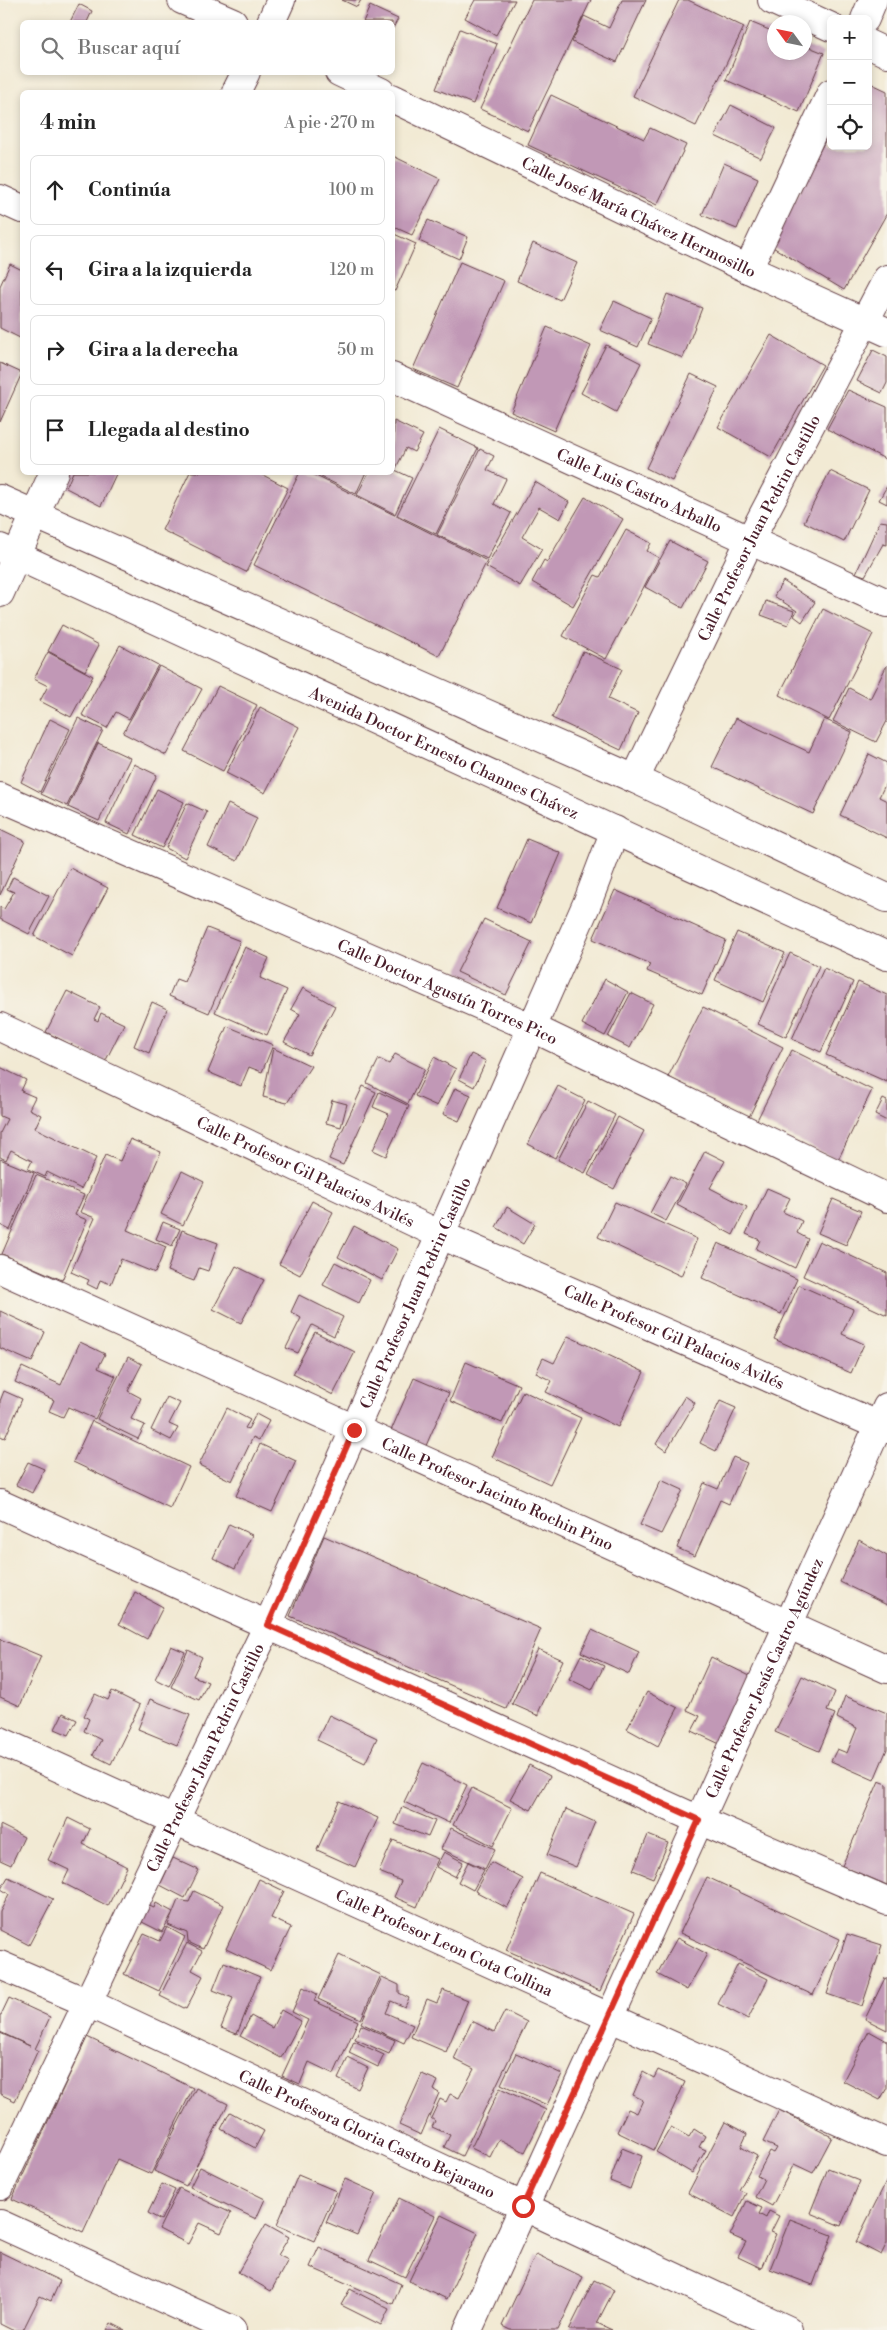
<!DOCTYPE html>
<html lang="es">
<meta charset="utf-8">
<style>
body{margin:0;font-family:"Libre Bodoni",serif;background:#f6f6f6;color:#222}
.controls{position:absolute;right:15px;top:15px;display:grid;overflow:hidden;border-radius:8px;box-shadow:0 2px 8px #0003}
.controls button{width:45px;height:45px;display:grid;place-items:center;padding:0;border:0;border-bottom:1px solid #e0e0e0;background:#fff;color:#222;font:25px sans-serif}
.compass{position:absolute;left:767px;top:15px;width:45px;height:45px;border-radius:50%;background:#fff;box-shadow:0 2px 8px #0003;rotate:303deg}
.stop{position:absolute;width:15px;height:15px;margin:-11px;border:4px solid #d93025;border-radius:50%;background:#fff}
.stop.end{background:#d93025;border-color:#fff;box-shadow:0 1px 5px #0008}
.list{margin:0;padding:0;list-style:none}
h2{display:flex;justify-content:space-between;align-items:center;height:65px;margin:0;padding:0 20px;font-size:21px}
h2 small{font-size:16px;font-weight:400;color:#767676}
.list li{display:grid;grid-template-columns:32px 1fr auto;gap:15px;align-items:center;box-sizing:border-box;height:70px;margin:0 10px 10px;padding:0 10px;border:1px solid #e0e0e0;border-radius:8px}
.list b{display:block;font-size:19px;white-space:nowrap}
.list em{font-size:16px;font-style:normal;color:#767676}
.icon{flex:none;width:28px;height:28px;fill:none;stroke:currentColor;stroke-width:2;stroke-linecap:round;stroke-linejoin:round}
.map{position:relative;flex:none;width:887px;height:2330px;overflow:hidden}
.search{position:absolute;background:#fff;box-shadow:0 2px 8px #0003;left:20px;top:20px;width:375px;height:55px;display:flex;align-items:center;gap:12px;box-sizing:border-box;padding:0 18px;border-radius:8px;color:#767676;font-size:19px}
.panel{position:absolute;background:#fff;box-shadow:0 2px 8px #0003;left:20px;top:90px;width:375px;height:385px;border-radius:8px}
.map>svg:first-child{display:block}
.building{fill:#c198b6}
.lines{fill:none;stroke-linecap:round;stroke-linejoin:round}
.street-casing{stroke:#633d44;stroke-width:30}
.secondary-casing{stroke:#633d44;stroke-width:30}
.street{stroke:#fff;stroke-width:28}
.secondary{stroke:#fff;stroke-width:28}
.route{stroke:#d93025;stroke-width:6}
.labels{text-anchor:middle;stroke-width:4;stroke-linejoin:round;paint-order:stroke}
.street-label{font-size:16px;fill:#4a1f2b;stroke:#f7f3e8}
</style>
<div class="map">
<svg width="887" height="2330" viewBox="0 0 887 2330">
<rect width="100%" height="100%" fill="#f7f3e8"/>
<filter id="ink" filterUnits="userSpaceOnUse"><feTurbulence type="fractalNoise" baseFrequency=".02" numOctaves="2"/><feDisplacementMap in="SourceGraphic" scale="10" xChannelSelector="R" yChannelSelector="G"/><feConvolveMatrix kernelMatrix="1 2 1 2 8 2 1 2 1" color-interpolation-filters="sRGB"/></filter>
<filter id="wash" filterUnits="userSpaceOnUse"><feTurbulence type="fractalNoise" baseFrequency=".0096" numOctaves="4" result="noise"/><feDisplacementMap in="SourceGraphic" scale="20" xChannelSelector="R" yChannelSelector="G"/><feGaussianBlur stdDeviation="1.12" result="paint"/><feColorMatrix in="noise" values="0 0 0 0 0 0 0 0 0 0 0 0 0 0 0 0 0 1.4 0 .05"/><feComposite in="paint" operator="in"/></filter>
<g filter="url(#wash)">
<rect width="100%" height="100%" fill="#f2ead4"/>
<g id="blocks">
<path class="building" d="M342,0H361L357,7Z
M475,0H515L496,35L465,18Z
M532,0H591L528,131L480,109Z
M622,0H646L617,62L572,42L584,16L609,28Z
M679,0H688L744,27L696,126L633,96Z
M79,4L92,11L87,22H70Z
M370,6L398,19L392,30V22H363Z
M750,22L774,32V52H804V45L824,53L799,112L726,80Z
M460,29L497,44L473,104L436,89Z
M868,82L887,91V213L844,290L771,246L831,129V146H868Z
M551,95L644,139L650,128L686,145L657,205L528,145Z
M731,105L776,128L761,158L715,136Z
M393,156L440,179L412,235L392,226Z
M724,163L758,178L737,229L702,215Z
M428,220L468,237L459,259L419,241Z
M392,233L416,244L395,291L392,290Z
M533,243L577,263L560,300L517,281Z
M460,262L504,281L457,388L413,369Z
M10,264L22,270V339L0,328V286Z
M667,294L702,308L683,358L648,344Z
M614,301L651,318L638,347L600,330Z
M547,327L591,346L554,431L511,412Z
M771,335L823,365L771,457L718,427Z
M606,345L641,363L616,412L581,393Z
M873,350L887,357V383L882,393L857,381Z
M0,363L22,373L0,422Z
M691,374L718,387L672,481L646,468Z
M848,390L887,407V460L827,429Z
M394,421L423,435L414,452L406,448L395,470L412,478L395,514L357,495L369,472H392Z
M439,429L478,448L436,534L397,515Z
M480,449L494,456L487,470L506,479L494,504L511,513L487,559L437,535Z
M830,471L869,490L844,542L804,522Z
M73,472H117L101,506L66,488Z
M190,472H257L288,488L246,572L162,530Z
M300,472H308L487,561L439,656L254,565Z
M311,472H366L356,494Z
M535,482L569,502L560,519L539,507L522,537L542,549L520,586L486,567Z
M887,486V504L879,500Z
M585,497L623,519L573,606L532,582L544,560L547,562Z
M880,521L887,522V545L883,544L865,576L856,573Z
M626,530L651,543L647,551L659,558L606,659L563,636L595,575L600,577Z
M670,541L708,561L683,608L645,587Z
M783,581L815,602L802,622L794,616L797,611L774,596Z
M766,601L794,611L788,625L761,615Z
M823,609L873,634L829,720L779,695Z
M62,625L99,645L85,671L48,651Z
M120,645L158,665L129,719L116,712L107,728L82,715Z
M583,651L622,669L608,699L638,713L621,750L552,718Z
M48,652L93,676L71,717L40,701L48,686L34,679Z
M887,665V721L876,742L833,721L849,688L870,699Z
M159,666L202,689L166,755L123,733Z
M218,686L257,705L223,771L184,751Z
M260,707L299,727L265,793L226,773Z
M78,718L103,730L67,806L41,794Z
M736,718L809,752L824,719L852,732L813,814L712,767Z
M50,719L70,729L40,792L21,782Z
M98,743L130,758L99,821L68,807Z
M869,754L887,763V781L879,797L887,801V838L840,815Z
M134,764L157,775L129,834L106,823Z
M157,789L184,802L162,848L135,835Z
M187,803L207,812L185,858L166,848Z
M228,804L257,818L237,861L208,847Z
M0,829L25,841L0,895Z
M527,839L561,853L531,923L497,908Z
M70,868L108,888L72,956L34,936Z
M13,877L49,896L29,934L0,919V907L4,909L14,892L7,889Z
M615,890L726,940L702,995L647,971L650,964L593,939Z
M484,919L532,942L506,995L457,972Z
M207,928L240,941L209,1013L169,996L176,979L184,982Z
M737,932L785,953L763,1002L715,980Z
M245,947L269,958L260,978L287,990L267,1035L215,1012Z
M790,953L819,966L786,1037L758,1024Z
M824,968L853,982L821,1052L792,1039Z
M605,979L628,992L605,1036L582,1024Z
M858,982L887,995V1082L826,1055Z
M303,988L335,1006L309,1055L284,1042L300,1014L291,1009Z
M67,991L100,1007L94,1019L98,1021L101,1013L124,1024L105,1062L46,1032Z
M631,993L653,1004L630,1048L608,1037Z
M152,1002L167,1009L149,1053L134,1046Z
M703,1007L783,1047L749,1117L668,1077Z
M227,1026L273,1045L262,1072L249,1067L241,1086L208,1072Z
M273,1048L311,1066L287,1103L263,1097Z
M792,1050L872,1090L838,1160L757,1120Z
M395,1054L425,1069L408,1104L367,1083L379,1059L389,1064Z
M471,1054L486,1061L474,1087L459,1079Z
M434,1057L456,1069L437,1106L415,1096Z
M0,1067L26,1080L21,1091L35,1097L29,1109L41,1115L35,1128L96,1158L81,1189L47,1172L45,1177L28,1169L32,1161L11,1150L6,1160L0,1157V1133L7,1119L0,1116Z
M363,1086L376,1092L343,1165L329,1159Z
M558,1086L585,1100L555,1158L528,1144Z
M455,1088L471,1095L459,1121L443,1114Z
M379,1092L409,1106L386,1156L373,1150L389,1114L373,1107Z
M883,1099L887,1101V1121L875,1115Z
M332,1100L347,1104L341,1127L326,1123Z
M588,1101L615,1115L585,1173L558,1160Z
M618,1117L644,1131L614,1189L588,1175Z
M130,1139L161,1152L127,1230L166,1247L155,1273L121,1259L111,1284L100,1280L97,1289L87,1284L89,1280L71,1272L95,1218L80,1212L105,1155L120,1161Z
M705,1151L725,1161L710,1188L747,1207L733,1235L677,1205Z
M0,1159L34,1173L10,1230L0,1225Z
M182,1171L204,1182L183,1225L161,1214Z
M36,1175L84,1195L75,1215L87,1220L62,1280L2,1254Z
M670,1176L686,1184L666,1221L650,1213Z
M767,1188L790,1198L783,1212L802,1221L797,1233L808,1239L795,1268L756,1249L760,1240L746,1234Z
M833,1199L861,1211L846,1245L818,1233Z
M312,1201L333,1212L300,1275L279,1264Z
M615,1202L697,1239L681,1276L598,1237Z
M507,1207L535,1224L523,1244L496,1227Z
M163,1222L180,1229L172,1246L156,1239Z
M354,1226L398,1249L382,1280L338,1257Z
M182,1230L218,1243L208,1271L199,1268L194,1281L167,1271Z
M819,1241L887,1273V1315L803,1276Z
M718,1243L797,1279L781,1314L702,1278Z
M335,1262L370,1280L359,1303L323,1285Z
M236,1266L264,1280L241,1323L213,1309Z
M799,1285L853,1309L842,1334L864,1344L851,1373L774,1339Z
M299,1295L343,1317L334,1336L312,1325L298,1353L286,1348L301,1318L291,1312Z
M0,1311L45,1332L32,1362L0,1348Z
M315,1332L355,1352L333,1395L293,1374Z
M568,1336L644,1372L618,1427L546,1392L552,1381L536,1373L543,1358L554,1363Z
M80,1342L105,1354L98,1368L116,1376L95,1419L68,1407L63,1417L49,1411L54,1400L15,1382L22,1367L61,1385Z
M128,1357L142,1364L128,1391L141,1398L131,1419L145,1425L138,1439L97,1419Z
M466,1362L519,1385L502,1423L450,1401Z
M414,1378L449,1393L425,1448L390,1433Z
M4,1391L22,1399L5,1438L0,1436V1401Z
M523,1391L581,1418L550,1484L492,1457Z
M685,1396L695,1403L666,1451L656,1444Z
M167,1397L180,1403L169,1424L178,1428L171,1440L151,1430Z
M720,1401L736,1408L716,1451L700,1443Z
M227,1408L250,1420L245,1428L248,1429L256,1414L269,1421L259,1440L253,1437L232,1481L199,1465Z
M92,1421L189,1467L170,1508L73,1462Z
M260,1444L296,1461L272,1512L236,1496Z
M733,1457L747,1463L729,1504L720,1500L695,1556L677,1548L704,1483L718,1489Z
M28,1462L44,1469L32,1493L16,1485Z
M661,1480L683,1490L661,1534L640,1525Z
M229,1524L252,1535L235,1569L213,1558Z
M324,1536L541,1629L506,1709L290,1616Z
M859,1540L887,1556V1605L840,1582Z
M135,1592L163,1607L147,1639L119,1624Z
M592,1630L639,1652L629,1674L581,1652Z
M0,1639L41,1656L20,1706L0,1697Z
M171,1646L185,1652L169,1686L155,1679Z
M538,1649L563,1660L539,1711V1716L512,1704Z
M188,1650L202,1657L193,1676L208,1682L199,1700L171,1687Z
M581,1655L604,1666L592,1690L569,1679Z
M711,1657L754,1678L722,1745L692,1731L700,1716L687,1710Z
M802,1676L835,1692L827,1711L835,1714L819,1751L775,1732Z
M112,1691L140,1705L111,1764L93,1755L101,1740L84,1731L89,1719L84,1716L95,1694L108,1700Z
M647,1692L678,1708L658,1746L627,1729Z
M845,1696L887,1713V1749L874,1780L831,1761L837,1749L847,1753L857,1728L837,1718Z
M150,1699L190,1715L177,1745L138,1729Z
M63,1713L77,1720L69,1735L55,1729Z
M329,1715L377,1738L365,1763L317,1740Z
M423,1763L467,1785L449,1823L404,1802Z
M529,1765L550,1776L531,1810L510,1799Z
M879,1781L887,1784V1885L842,1866Z
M472,1788L512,1808L493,1846L453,1825Z
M339,1801L378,1818L355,1867L317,1850Z
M402,1807L435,1821L428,1837L395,1824Z
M566,1809L595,1822L576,1867L547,1855Z
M68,1818L90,1829L83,1844L127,1867L108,1906L63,1883L69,1870L48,1860Z
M0,1825L24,1837L11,1865L0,1860Z
M451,1828L495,1849L485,1869L441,1849Z
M648,1835L668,1843L653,1878L633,1870Z
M393,1840L438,1859L417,1907L394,1897L401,1881L379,1872Z
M444,1852L463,1862L455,1877L436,1867Z
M173,1858L199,1870L185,1898L160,1885Z
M468,1862L484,1870L473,1890L458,1882Z
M491,1862L523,1879L507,1908L475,1891Z
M540,1873L634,1914L600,1991L506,1950Z
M8,1877L53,1899L29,1945L0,1930V1912L9,1894L1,1889Z
M707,1877L840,1939L813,1995L680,1933Z
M259,1879L284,1891L271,1918L291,1927L270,1970L226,1949Z
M194,1891L223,1905L203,1949L188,1942L187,1933L168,1925L178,1900L189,1902Z
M156,1903L173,1912L162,1932L140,1921L147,1905L154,1908Z
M167,1927L185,1937L159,1991L124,1974L144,1934L160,1941Z
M847,1934L882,1945L862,2006L827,1994Z
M677,1938L707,1954L687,1990L657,1974Z
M187,1943L202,1951L192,1970L203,1976L186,2009L160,1996Z
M339,1955L381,1975L361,2019L318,1999Z
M224,1962L260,1977L237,2034L221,2028L233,1998L213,1990Z
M738,1964L768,1979L748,2019L718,2004Z
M382,1977L399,1985V1993L409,1998L405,2007L391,2001L386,2013L413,2025L404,2043L361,2023Z
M885,1978L887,1979V2030L865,2019Z
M303,1987L317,1994L314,2001L358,2021L334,2074L309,2062L300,2084L282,2076L308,2020L292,2012Z
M443,1990L468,2000L446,2052L411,2037L427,1999L437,2003Z
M9,1998L50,2017L35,2049L38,2050L15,2101L0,2094V2033L30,2046L0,2032V2017Z
M281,2010L301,2021L281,2058L240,2036L251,2016L272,2028Z
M505,2011L527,2022L462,2156L444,2147L450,2135L432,2127L435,2121L431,2118L440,2099L446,2102L450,2094L459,2098L474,2069L454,2059L472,2021L494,2032Z
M361,2025L395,2040L389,2054L355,2039Z
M869,2031L887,2041V2088L880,2100L843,2081Z
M87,2037L193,2088L151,2174L117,2159L83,2232L12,2199Z
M354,2041L384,2055L378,2067L349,2053Z
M516,2053L562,2074L547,2105L501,2084Z
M348,2058L368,2068L358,2089L338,2079Z
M658,2070L685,2082L654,2150L617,2132L628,2109L637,2113L643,2100L633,2095L643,2072L654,2078Z
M422,2074L438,2081L434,2090L439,2093L421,2135L399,2125Z
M196,2088L228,2104L186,2186L154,2171Z
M500,2088L546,2110L525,2152L499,2139L490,2157L471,2148Z
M779,2110L832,2137L813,2173L794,2164L772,2206L755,2197L764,2179L757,2176L770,2151L774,2153L777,2148L763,2142Z
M230,2112L264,2131L255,2148L221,2129Z
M725,2122L747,2134L741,2147L757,2156L739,2190L746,2193L734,2217L688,2193Z
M671,2127L689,2137L694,2129L705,2136L699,2147L706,2150L692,2173L656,2152Z
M622,2148L642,2156L630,2189L610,2181Z
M200,2167L265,2199L256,2219L190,2187Z
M828,2168L860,2181L841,2226L810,2213Z
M298,2175L336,2191L314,2241L277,2225Z
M345,2179L376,2193L357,2235L326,2222Z
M887,2180V2243L881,2255L856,2242Z
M162,2184L175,2190L161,2220L148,2213Z
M179,2188L231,2213L221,2233L199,2223L188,2244L159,2229Z
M399,2198L435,2216L405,2277L369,2260Z
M747,2201L762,2208L759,2214L766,2218L769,2211L779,2216L771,2232L776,2234L761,2268L738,2257L746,2242L730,2235Z
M441,2215L478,2233L447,2299L409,2281Z
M790,2219L832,2235L813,2285L770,2269Z
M266,2224L289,2237L278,2255L288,2260L271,2291L238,2272Z
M319,2247L401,2284L393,2304L310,2267Z
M0,2252L60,2281L51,2301L40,2296L23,2330H12L0,2324Z
M536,2254L583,2277L558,2330H510L502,2326Z
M594,2280L614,2290L597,2323L612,2330H569Z
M350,2289L389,2309L381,2325L341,2305Z
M111,2323L125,2330H107Z"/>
</g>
</g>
<g filter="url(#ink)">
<use href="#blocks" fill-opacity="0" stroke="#633d44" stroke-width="1"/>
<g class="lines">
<g class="street-casing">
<g id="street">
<path d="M182,0L233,22"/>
<path d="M772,0L831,27"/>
<path d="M865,19L873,0"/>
<path d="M868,44L887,53"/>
<path d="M339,72L381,92"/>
<path id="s1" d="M392,98L748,269L887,332"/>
<path d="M0,199L22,209"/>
<path d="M748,269L831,93"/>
<path id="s2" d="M392,377L887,603"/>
<path id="s3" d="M635,779L750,540L887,279"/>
<path id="s4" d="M0,797L533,1028L887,1198"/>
<path id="s5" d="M0,1027L441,1235L887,1429"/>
<path id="s6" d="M0,1269L887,1669"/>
<path d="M0,1504L699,1820L887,1901"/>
<path id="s7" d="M0,1741L887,2143"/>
<path id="s8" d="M0,1965L88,2003L788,2330"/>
<path id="s9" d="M0,2186L268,1625L588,901L615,830"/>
<path d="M0,2224L232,2330"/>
<path id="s10" d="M468,2330L887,1407"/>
</g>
</g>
<g class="secondary-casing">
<g id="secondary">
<path d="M271,22L281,0"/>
<path d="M236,92L246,72"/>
<path d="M0,499L635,779L887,898"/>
<path id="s11" d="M0,548L887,956"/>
<path d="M0,593L54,472"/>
</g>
</g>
<use href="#street" class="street"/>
<use href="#secondary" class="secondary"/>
</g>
</g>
<g class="lines" filter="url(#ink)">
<path class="route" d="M354,1430L268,1625L699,1820L523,2206"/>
</g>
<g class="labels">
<g class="street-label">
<text dy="6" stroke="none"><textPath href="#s1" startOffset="274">Calle José María Chávez Hermosillo</textPath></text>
<text dy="6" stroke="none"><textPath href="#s2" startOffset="272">Calle Luis Castro Arballo</textPath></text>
<text dy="6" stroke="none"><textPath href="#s3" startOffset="280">Calle Profesor Juan Pedrin Castillo</textPath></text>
<text dy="6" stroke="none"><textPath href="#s11" startOffset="489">Avenida Doctor Ernesto Channes Chávez</textPath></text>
<text dy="6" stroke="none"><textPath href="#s4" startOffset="488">Calle Doctor Agustín Torres Pico</textPath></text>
<text dy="6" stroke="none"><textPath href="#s5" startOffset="338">Calle Profesor Gil Palacios Avilés</textPath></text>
<text dy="6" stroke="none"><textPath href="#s9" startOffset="985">Calle Profesor Juan Pedrin Castillo</textPath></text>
<text dy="6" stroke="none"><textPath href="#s5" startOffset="742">Calle Profesor Gil Palacios Avilés</textPath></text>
<text dy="6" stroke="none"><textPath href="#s6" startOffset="546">Calle Profesor Jacinto Rochin Pino</textPath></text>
<text dy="6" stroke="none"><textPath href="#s10" startOffset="716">Calle Profesor Jesús Castro Agúndez</textPath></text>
<text dy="6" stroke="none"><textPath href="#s9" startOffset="475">Calle Profesor Juan Pedrin Castillo</textPath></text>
<text dy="6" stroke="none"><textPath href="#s7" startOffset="488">Calle Profesor Leon Cota Collina</textPath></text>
<text dy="6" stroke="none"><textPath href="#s8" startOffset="404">Calle Profesora Gloria Castro Bejarano</textPath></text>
</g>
</g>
</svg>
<div class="controls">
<button>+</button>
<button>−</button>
<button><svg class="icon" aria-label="locate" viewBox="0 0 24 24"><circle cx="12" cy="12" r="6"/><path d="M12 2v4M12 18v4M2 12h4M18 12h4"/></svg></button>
</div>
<svg class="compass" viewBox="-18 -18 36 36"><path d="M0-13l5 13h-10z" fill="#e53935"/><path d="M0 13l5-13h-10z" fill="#767676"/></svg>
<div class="stop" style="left:523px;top:2206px"></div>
<div class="stop end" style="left:354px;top:1430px"></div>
<div class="search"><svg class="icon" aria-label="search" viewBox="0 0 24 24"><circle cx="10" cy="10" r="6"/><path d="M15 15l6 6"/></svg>Buscar aquí</div>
<section class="panel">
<h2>4 min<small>A pie · 270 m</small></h2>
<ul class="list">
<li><svg class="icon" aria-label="ahead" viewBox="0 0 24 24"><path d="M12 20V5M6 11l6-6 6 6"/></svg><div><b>Continúa</b></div><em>100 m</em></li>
<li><svg class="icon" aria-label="left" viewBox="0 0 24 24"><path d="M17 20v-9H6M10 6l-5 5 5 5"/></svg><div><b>Gira a la izquierda</b></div><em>120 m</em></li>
<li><svg class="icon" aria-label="right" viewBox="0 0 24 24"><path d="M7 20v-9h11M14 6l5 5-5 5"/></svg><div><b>Gira a la derecha</b></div><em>50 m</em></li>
<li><svg class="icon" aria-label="arrive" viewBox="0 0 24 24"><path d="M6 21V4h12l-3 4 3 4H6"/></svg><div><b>Llegada al destino</b></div></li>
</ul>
</section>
</div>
